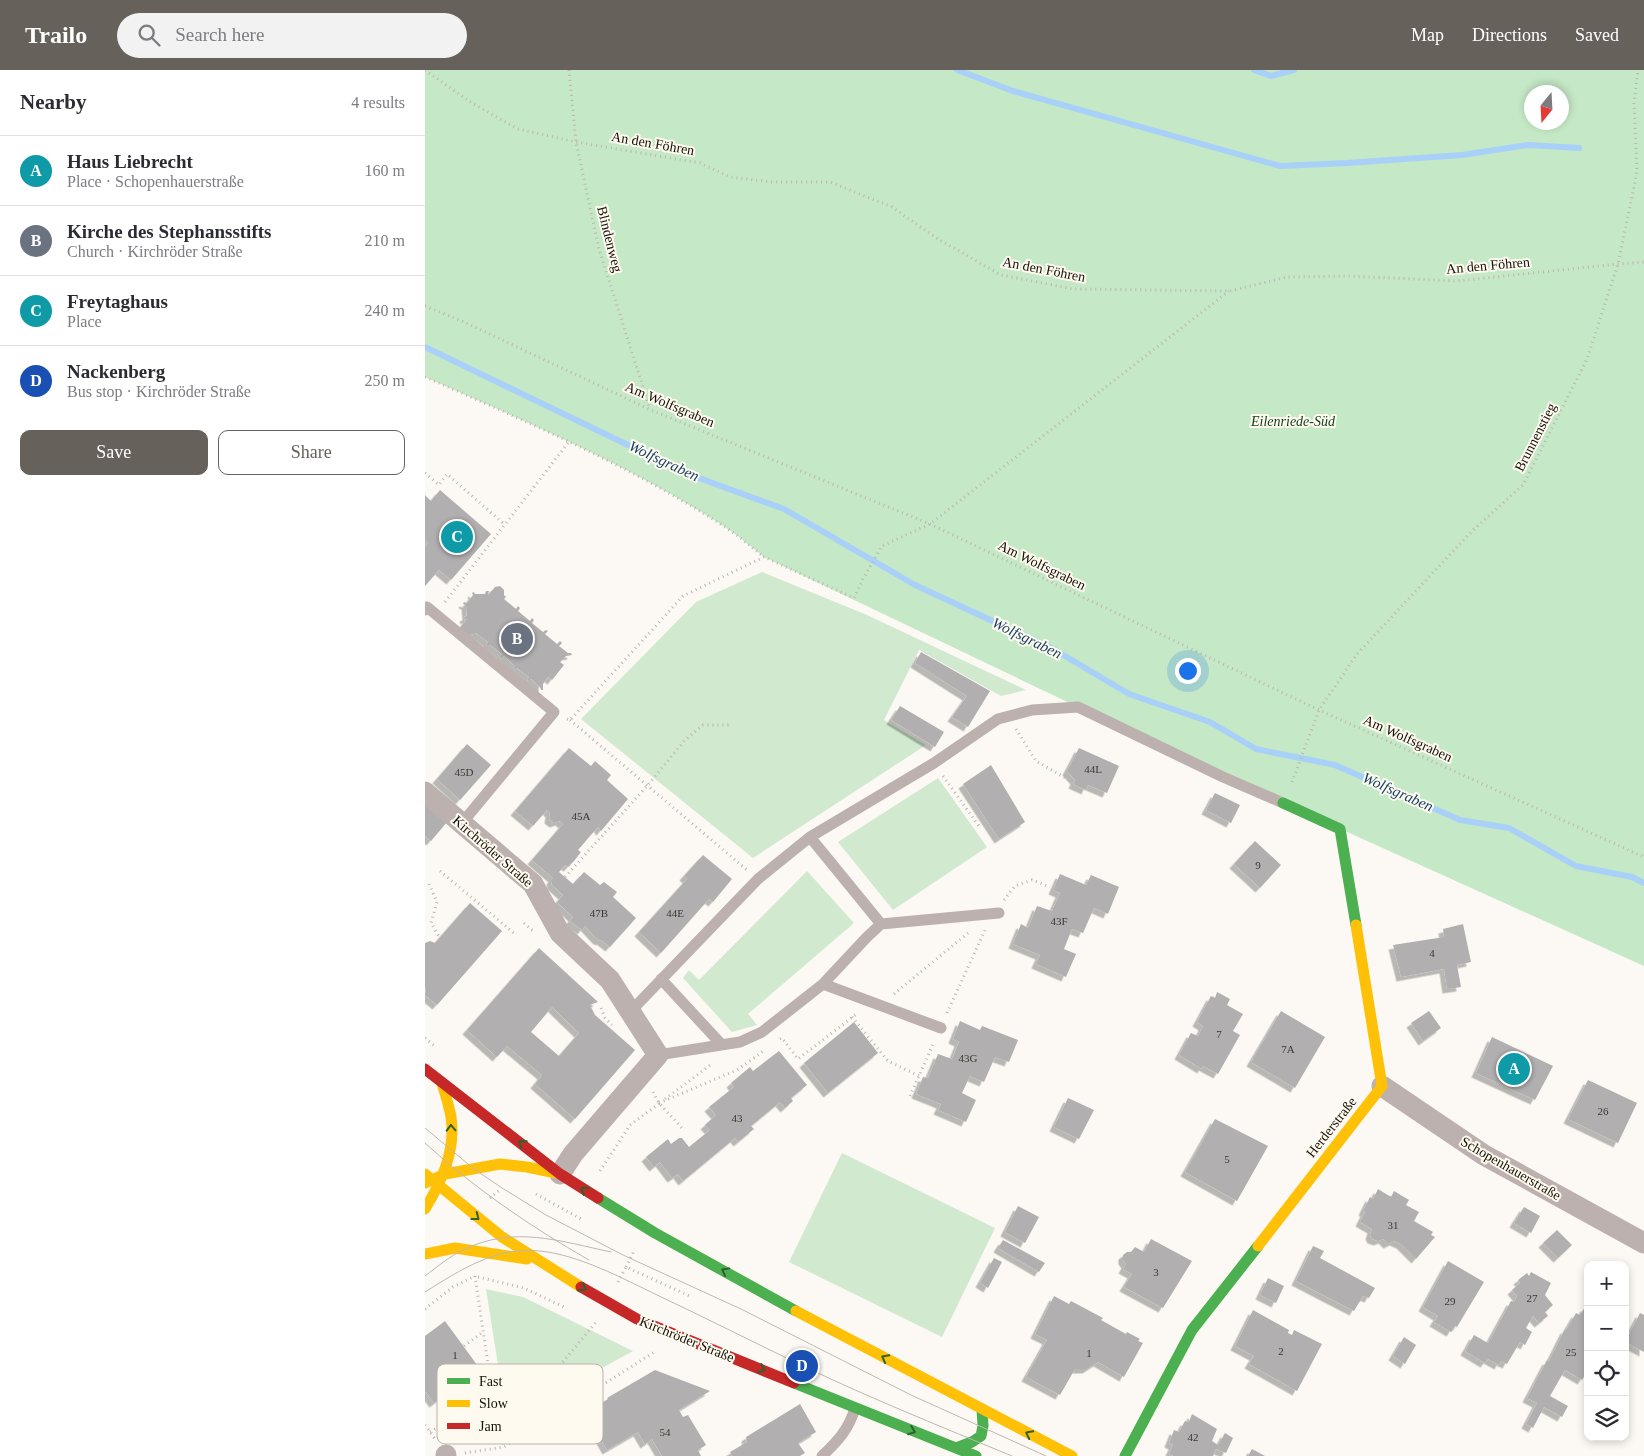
<!DOCTYPE html>
<meta charset="utf-8">
<style>
body{margin:0;font-family:Georgia,serif;background:#f2f2f3;color:#2b2b33}
.controls{position:absolute;right:15px;bottom:15px;display:grid;overflow:hidden;border-radius:10px;box-shadow:0 2px 8px #0003}
.controls button{width:45px;height:45px;display:grid;place-items:center;padding:0;border:0;border-bottom:1px solid #e1e1e2;background:#fff;color:#2b2b33;font:25px sans-serif}
.compass{position:absolute;left:1099px;top:15px;width:45px;height:45px;border-radius:50%;background:#fff;box-shadow:0 2px 8px #0003;rotate:198deg}
.you{position:absolute;left:762px;top:600px;width:18px;height:18px;margin:-12px;border:4px solid #fff;border-radius:50%;background:#1a73e8;box-shadow:0 0 0 8px #1a73e833}
.badge{display:grid;place-items:center;width:32px;height:32px;border-radius:50%;background:#66625b;color:#fff;font-size:16px;font-weight:700}
.pin{position:absolute;translate:-50% -50%;border:2px solid #fff;box-shadow:0 1px 5px #0006}
.list{margin:0;padding:0;list-style:none}
h2{display:flex;justify-content:space-between;align-items:center;height:65px;margin:0;padding:0 20px;font-size:21px}
h2 small{font-size:16px;font-weight:400;color:#7c7c81}
.list li{display:grid;grid-template-columns:32px 1fr auto;gap:15px;align-items:center;box-sizing:border-box;height:70px;padding:0 20px;border-top:1px solid #e1e1e2}
.list b{display:block;font-size:19px;white-space:nowrap}
.list p{margin:0;font-size:16px;white-space:nowrap;color:#7c7c81}
.list em{font-size:16px;font-style:normal;color:#7c7c81}
.actions{display:flex;gap:10px;padding:15px 20px}
.actions a{flex:1;padding:11px 0;border:1px solid #66625b;border-radius:10px;text-align:center;font-size:18px;color:#66625b}
.actions .main{background:#66625b;color:#fff}
.icon{flex:none;width:28px;height:28px;fill:none;stroke:currentColor;stroke-width:2;stroke-linecap:round;stroke-linejoin:round}
.map{position:relative;flex:none;width:1219px;height:1386px;overflow:hidden}
header{display:flex;align-items:center;gap:30px;box-sizing:border-box;height:70px;padding:0 25px;background:#66625b;color:#fff}
header strong{font-size:24px}
nav{display:flex;gap:28px;margin-inline-start:auto;font-size:18px}
.search{width:350px;height:45px;background:#f2f2f3;display:flex;align-items:center;gap:12px;box-sizing:border-box;padding:0 18px;border-radius:28px;color:#7c7c81;font-size:19px}
main{display:flex}
aside{flex:1;background:#fff}
.map>svg:first-child{display:block}
.green{fill:#d0e9cf}
.forest{fill:#c5e8c6;fill-rule:evenodd}
.lines{fill:none;stroke-linecap:round;stroke-linejoin:round}
.stream{stroke:#a8d0f8;stroke-width:6}
.building{fill:#b2afb1;fill-rule:evenodd;filter:url(#shadow)}
.path{stroke:#bdb5b3;stroke-width:3;stroke-dasharray:1 4;stroke-linecap:butt}
.lane{stroke:#bcb1ae;stroke-width:11}
.street{stroke:#bcb1ae;stroke-width:21}
.fast{stroke:#4caf50;stroke-width:11}
.slow{stroke:#ffc107;stroke-width:11}
.jam{stroke:#c62828;stroke-width:11}
.tram{stroke:#bcb7b3;stroke-width:1}
.oneway{stroke:#30602c}
.labels{text-anchor:middle;stroke-width:4;stroke-linejoin:round;paint-order:stroke}
.number-label{font-size:11px;fill:#3c3832}
.street-label{font-size:14px;fill:#151108;stroke:#fffaf0}
.park-label{font-size:14px;font-style:italic;fill:#0c3c17;stroke:#fffaf0}
.water-label{font-size:15px;font-style:italic;fill:#153f65;stroke:#fffaf0}
.key{fill:#fffaf0;stroke:#b9b4aa;stroke-width:1}
.key-label{font-size:14px;fill:#151108}
</style>
<header>
<strong>Trailo</strong>
<div class="search"><svg class="icon" aria-label="search" viewBox="0 0 24 24"><circle cx="10" cy="10" r="6"/><path d="M15 15l6 6"/></svg>Search here</div>
<nav><a>Map</a><a>Directions</a><a>Saved</a></nav>
</header>
<main>
<aside>
<h2>Nearby<small>4 results</small></h2>
<ul class="list">
<li><span class="badge" style="background:#0f9aa8">A</span><div><b>Haus Liebrecht</b><p>Place · Schopenhauerstraße</p></div><em>160 m</em></li>
<li><span class="badge" style="background:#6b7280">B</span><div><b>Kirche des Stephansstifts</b><p>Church · Kirchröder Straße</p></div><em>210 m</em></li>
<li><span class="badge" style="background:#0f9aa8">C</span><div><b>Freytaghaus</b><p>Place</p></div><em>240 m</em></li>
<li><span class="badge" style="background:#1a4fb4">D</span><div><b>Nackenberg</b><p>Bus stop · Kirchröder Straße</p></div><em>250 m</em></li>
</ul>
<div class="actions"><a class="main">Save</a><a>Share</a></div>
</aside>
<div class="map">
<svg width="1219" height="1386" viewBox="0 0 1219 1386">
<defs>
<filter id="shadow"><feDropShadow dx="-4.5" dy="4.5" stdDeviation="0" flood-color="#0004"/></filter>
</defs>
<rect width="100%" height="100%" fill="#fcf9f4"/>
<path class="green" d="M337,502L442,545L601,620L576,626L494,580L459,650L501,675L328,788L156,649L271,532Z
M513,708L562,777L468,840L413,772Z
M382,801L429,853L323,944L332,955L307,962L258,908L264,900L274,910Z
M417,1083L570,1158L517,1267L364,1192Z
M61,1219L98,1227L208,1281L124,1327L129,1335L84,1364Z"/>
<path class="forest" d="M0,0H1219V896L858,733L653,637L339,487C326,477 314,466 300,457C206,396 102,352 0,307ZM1106,22H1136V52H1106Z"/>
<g class="lines">
<path class="stream" d="M532,0L588,21L855,96L922,93L1037,85L1103,75L1154,78
M829,0L846,6L869,0
M0,277L263,404L359,439L490,515L630,580L704,624L785,652L831,679L910,695L1035,750L1084,758L1151,796L1207,807L1219,813"/>
</g>
<path class="building" d="M15,420L66,464L26,510L14,500L0,516V476L3,473L0,470V425L6,431Z
M75,516L79,520V525L81,527L79,529L91,539L93,536L95,538L93,541L105,551L107,548L109,550L107,553L118,562L121,560L123,561L120,564L132,574L135,571L137,573L134,576L143,583H146L147,585L141,586L135,592L139,595L127,610L123,607L118,614V620H116L115,617L106,609L104,611L102,610L104,607L92,598L90,600L88,598L90,596L79,586L76,589L74,587L77,584L65,575L63,577L61,575L63,572L51,563L49,565L47,564L44,567L34,559L43,548L40,550L39,547L42,546L41,535L38,534L39,532L42,533L48,525L47,523L49,522L50,524H60L61,521H64L63,525L70,517Z
M496,582L565,621L543,657L527,647L542,626L490,593Z
M475,636L519,662L510,677L466,650Z
M42,674L66,695L35,730L12,709Z
M144,678L166,696L170,691L186,705L182,710L203,729L176,761L173,757L165,766L153,780L156,782L149,791L143,797L140,795L134,802L148,814L159,802L175,815L179,812L192,822L188,827L211,848L185,877L176,870L175,871L172,869L160,856L157,860L145,851L148,847L132,832L138,825L127,815L126,810L128,808L107,790L138,754L135,751L129,753L124,749L125,743L122,740L108,756L90,741Z
M654,678L694,696L682,723L663,715L661,720L648,714L650,710L642,701Z
M566,695L600,752L574,769L538,714Z
M790,723L815,735L806,753L781,740Z
M0,733L22,752L6,771L0,766Z
M830,771L856,795L835,818L809,794Z
M278,785L307,809L288,832L284,829L236,883L214,862L262,809L259,806Z
M635,804L661,815L666,805L694,817L683,844L669,838L658,863L647,859L639,879L651,884L641,907L611,894L615,885L588,874L596,854L603,858L612,836L627,841L635,823L628,820Z
M45,833L77,861L12,935L0,925L1,919L0,917V873L5,871L10,873Z
M1038,854L1046,892L1032,895L1036,917L1022,919L1019,899L976,907L968,875L1019,867L1018,859Z
M114,878L173,932L165,935L170,945L210,980L150,1049L110,1014L117,1005L82,976L72,987L42,960ZM127,937L154,963L134,986L106,962Z
M792,922L805,929L802,935L818,944L808,961L815,965L793,1004L778,996L777,999L754,985L766,963L773,966L778,956L772,952L786,926L790,928Z
M856,941L900,967L870,1018L826,992Z
M1004,941L1016,958L998,971L986,953Z
M535,951L555,960L557,956L593,970L584,992L570,987L559,1012L545,1006L537,1023L551,1030L541,1052L513,1040L516,1034L491,1024L498,1007L503,1008L513,984L527,989L534,972L528,969Z
M429,952L453,983L403,1023L379,993Z
M1067,967L1128,996L1110,1030L1051,1003Z
M354,981L382,1015L366,1028L368,1031L360,1038L355,1032L326,1056L329,1059L313,1072L310,1068L258,1111L253,1104L247,1108L235,1092L229,1097L221,1087L243,1069L246,1074L254,1068H257L264,1077L285,1060L280,1055L291,1045L284,1037L309,1017L306,1013L325,997L328,1001Z
M1163,1010L1212,1033L1193,1073L1143,1049Z
M643,1028L669,1040L654,1069L629,1057Z
M790,1049L843,1076L812,1131L760,1102Z
M953,1119L966,1127L969,1121L984,1130L981,1135L994,1142L989,1151L1008,1162L1006,1165L1010,1167L991,1189L976,1174L969,1171L963,1174L958,1169L953,1171L947,1169L945,1165L947,1159L935,1152L940,1142L938,1141L945,1127L948,1129Z
M593,1136L614,1147L600,1173L580,1162Z
M1099,1137L1115,1146L1106,1163L1089,1153Z
M1132,1160L1147,1175L1133,1188L1118,1173Z
M726,1169L767,1191L738,1238L699,1217L707,1204L698,1199L701,1194L698,1190V1185L702,1182H706L710,1177L719,1182Z
M578,1170L620,1193L614,1202L573,1178Z
M888,1176L899,1181L895,1188L950,1218L944,1228L938,1226L929,1241L871,1211Z
M569,1188L577,1192L563,1218L555,1213Z
M1023,1191L1059,1212L1032,1257L1030,1256L1026,1262L1009,1252L1013,1246L998,1237Z
M1106,1202L1126,1213L1120,1225L1128,1235L1120,1242L1123,1246L1114,1253L1108,1246L1101,1258L1107,1262L1100,1275L1095,1272L1082,1294L1076,1291L1074,1295L1063,1289L1060,1293L1040,1281L1049,1265L1063,1273L1086,1231L1089,1232L1092,1226L1087,1220L1095,1213L1093,1210L1102,1203L1104,1206Z
M843,1208L859,1216L851,1233L835,1225Z
M629,1226L644,1234L646,1231L678,1248L676,1250L701,1264L702,1262L715,1269L713,1271L718,1273L699,1307L673,1292L662,1299H650L635,1325L601,1307L622,1270L610,1264Z
M1160,1237L1163,1238V1301L1157,1310L1140,1300L1125,1326L1143,1336L1137,1347L1119,1337L1108,1358L1101,1354L1112,1333L1102,1328L1122,1290L1124,1291L1140,1259L1141,1260L1151,1243L1155,1245Z
M828,1240L864,1260L863,1263L867,1265L869,1260L897,1274L872,1321L824,1294L829,1286L810,1276Z
M1215,1243L1219,1245V1282L1200,1272Z
M20,1251L55,1299L9,1333L0,1321V1266Z
M979,1267L991,1275L980,1294L968,1286Z
M230,1300L285,1321L254,1340L258,1347L263,1345L281,1375L273,1380L276,1386H237L227,1369L220,1374L213,1362L182,1380L172,1362L166,1365L154,1345L176,1332L177,1333L183,1329L182,1328Z
M375,1334L391,1362L373,1373L380,1383L375,1386H307L305,1382L322,1372L321,1367Z
M767,1344L792,1359L787,1371L793,1375L800,1363L808,1368L801,1383L791,1379L788,1386H749L744,1384L748,1375L744,1373L749,1360L754,1362L760,1351L764,1352Z
M827,1379L840,1386H823Z"/>
<g class="lines">
<path class="path" d="M0,0L47,33L93,59L151,72L275,93L305,107L347,112H405L467,137L513,169L576,205L648,219L805,221L862,207L923,206L1032,211L1193,194L1219,192
M144,0L151,72L174,179L225,339
M0,236L37,251L226,340L505,454L894,640L1219,787
M0,307C102,352 206,396 300,457C314,466 326,477 339,487
M0,403L14,415L22,404L79,454
M20,532L143,373
M142,649L145,650L258,526L339,487L429,528L438,509L457,476L505,454L804,221
M145,650L322,800
M591,659L611,691L644,710
M518,706L554,756
M867,712L894,640L932,584L1047,461L1098,415L1162,289L1193,194L1212,102L1209,32L1213,0
M15,801L90,864
M140,807L222,716L260,670L278,655H305
M4,814L12,832L6,853L15,868
M579,830L590,816L607,810L625,817
M99,853L110,863
M469,924L543,863
M176,938L180,948L187,955
M522,943L560,860
M427,947L463,991L494,1006
M0,968L11,977
M355,969L357,968L373,989L433,943
M228,1022L234,1033L257,1058
M485,1026L509,972
M240,1029L287,994
M234,1033L312,1000L340,980
M175,1101L205,1055L235,1033
M111,1124L158,1150
M65,1128L76,1119
M201,1197L210,1179
M50,1206L70,1342L79,1377
M53,1207L99,1218L141,1238
M193,1212L201,1197L267,1227
M0,1239L28,1217L50,1206
M39,1276L58,1262
M70,1342L97,1321L127,1305L171,1252
M0,1355L10,1369
M5,1362L68,1326
M40,1383L79,1377L231,1281"/>
<path class="lane" d="M0,540L2,537L129,642L37,753
M456,854L385,767L509,693L573,649L607,640L653,637L798,707L858,733
M236,909L297,975
M398,914L516,958
M205,942L333,809L385,767
M233,985L315,972L337,962L398,914L442,867L456,854L574,843
M397,1386C413,1371 424,1359 430,1338"/>
<path class="street" d="M0,722L108,814L135,863L185,910L233,985L148,1084L135,1104
M957,1016L1059,1085L1219,1173
M21,1386V1385"/>
<path class="fast" d="M858,733L915,759L931,855
M173,1128L230,1163L371,1241
M369,1313L551,1386
M531,1378L547,1372L556,1366L558,1356L557,1339
M700,1386L767,1260L833,1176"/>
<path class="slow" d="M0,1104L77,1167L156,1217
M0,1113L20,1104L75,1094L102,1097L131,1103
M0,1139C17,1111 31,1080 26,1047C24,1035 20,1024 17,1013
M833,1176L957,1016L931,855
M0,1184L30,1178L102,1189
M371,1241L647,1386"/>
<path class="jam" d="M0,999L135,1104L173,1128
M156,1217L212,1249L369,1313"/>
<path class="tram" d="M0,1058L49,1099L77,1118L121,1145L198,1185L316,1239L486,1325L621,1386
M0,1073C49,1118 106,1157 164,1190
M0,1206C12,1197 25,1186 38,1180C89,1155 134,1171 186,1182
M0,1222C35,1200 72,1176 115,1181C154,1185 197,1208 232,1225C281,1248 330,1273 378,1296C447,1329 517,1357 587,1386"/>
</g>
<defs><path id="oneway-chevron" d="M-2-3.5L2.5 0L-2 3.5" fill="none" stroke-width="1.6" stroke-linecap="round" stroke-linejoin="round" transform="scale(1.25)"/></defs>
<g class="oneway">
<use href="#oneway-chevron" transform="translate(26 1058) rotate(-92)"/>
<use href="#oneway-chevron" transform="translate(97 1073) rotate(-141)"/>
<use href="#oneway-chevron" transform="translate(159 1120) rotate(-147)"/>
<use href="#oneway-chevron" transform="translate(51 1147) rotate(38)"/>
<use href="#oneway-chevron" transform="translate(300 1201) rotate(-151)"/>
<use href="#oneway-chevron" transform="translate(158 1218) rotate(30)"/>
<use href="#oneway-chevron" transform="translate(460 1288) rotate(-152)"/>
<use href="#oneway-chevron" transform="translate(337 1299) rotate(21)"/>
<use href="#oneway-chevron" transform="translate(487 1361) rotate(21)"/>
<use href="#oneway-chevron" transform="translate(604 1364) rotate(-153)"/>
</g>
<g class="labels">
<g class="number-label">
<text x="668" y="703">44L</text>
<text x="39" y="706">45D</text>
<text x="156" y="750">45A</text>
<text x="833" y="799">9</text>
<text x="174" y="847">47B</text>
<text x="250" y="847">44E</text>
<text x="634" y="855">43F</text>
<text x="1007" y="887">4</text>
<text x="794" y="968">7</text>
<text x="863" y="983">7A</text>
<text x="543" y="992">43G</text>
<text x="1178" y="1045">26</text>
<text x="312" y="1052">43</text>
<text x="802" y="1093">5</text>
<text x="968" y="1159">31</text>
<text x="731" y="1206">3</text>
<text x="1107" y="1232">27</text>
<text x="1025" y="1235">29</text>
<text x="856" y="1285">2</text>
<text x="1146" y="1286">25</text>
<text x="664" y="1287">1</text>
<text x="30" y="1289">1</text>
<text x="240" y="1366">54</text>
<text x="768" y="1371">42</text>
</g>
<g class="street-label">
<text transform="translate(228 73) rotate(10)" y="5">An den Föhren</text>
<text transform="translate(185 169) rotate(76)" y="5">Blindenweg</text>
<text transform="translate(1063 195) rotate(-5)" y="5">An den Föhren</text>
<text transform="translate(619 199) rotate(11)" y="5">An den Föhren</text>
<text transform="translate(245 334) rotate(23)" y="5">Am Wolfsgraben</text>
<text transform="translate(1110 367) rotate(-63)" y="5">Brunnenstieg</text>
<text transform="translate(617 495) rotate(26)" y="5">Am Wolfsgraben</text>
<text transform="translate(983 668) rotate(24)" y="5">Am Wolfsgraben</text>
<text transform="translate(68 781) rotate(41)" y="5">Kirchröder Straße</text>
<text transform="translate(906 1057) rotate(-52)" y="5">Herderstraße</text>
<text transform="translate(1086 1098) rotate(30)" y="5">Schopenhauerstraße</text>
<text transform="translate(262 1269) rotate(22)" y="5">Kirchröder Straße</text>
</g>
<g class="park-label">
<text x="868" y="356">Eilenriede-Süd</text>
</g>
<g class="water-label">
<text transform="translate(239 391) rotate(25)" y="5">Wolfsgraben</text>
<text transform="translate(602 568) rotate(26)" y="5">Wolfsgraben</text>
<text transform="translate(973 722) rotate(24)" y="5">Wolfsgraben</text>
</g>
</g>
<rect x="12" y="1294" width="166" height="80" rx="8" class="key"/>
<rect x="22" y="1308" width="23" height="6" fill="#4caf50"/>
<rect x="22" y="1330" width="23" height="7" fill="#ffc107"/>
<rect x="22" y="1353" width="23" height="6" fill="#c62828"/>
<g class="key-label">
<text x="54" y="1316">Fast</text>
<text x="54" y="1338">Slow</text>
<text x="54" y="1361">Jam</text>
</g>
</svg>
<div class="controls">
<button>+</button>
<button>−</button>
<button><svg class="icon" aria-label="locate" viewBox="0 0 24 24"><circle cx="12" cy="12" r="6"/><path d="M12 2v4M12 18v4M2 12h4M18 12h4"/></svg></button>
<button><svg class="icon" aria-label="layers" viewBox="0 0 24 24"><path d="M12 4l9 5-9 5-9-5zM3 14l9 5 9-5"/></svg></button>
</div>
<svg class="compass" viewBox="-18 -18 36 36"><path d="M0-13l5 13h-10z" fill="#e53935"/><path d="M0 13l5-13h-10z" fill="#7c7c81"/></svg>
<div class="you"></div>
<div class="pin badge" style="left:1089px;top:999px;background:#0f9aa8">A</div>
<div class="pin badge" style="left:92px;top:569px;background:#6b7280">B</div>
<div class="pin badge" style="left:32px;top:467px;background:#0f9aa8">C</div>
<div class="pin badge" style="left:377px;top:1296px;background:#1a4fb4">D</div>
</div>
</main>
